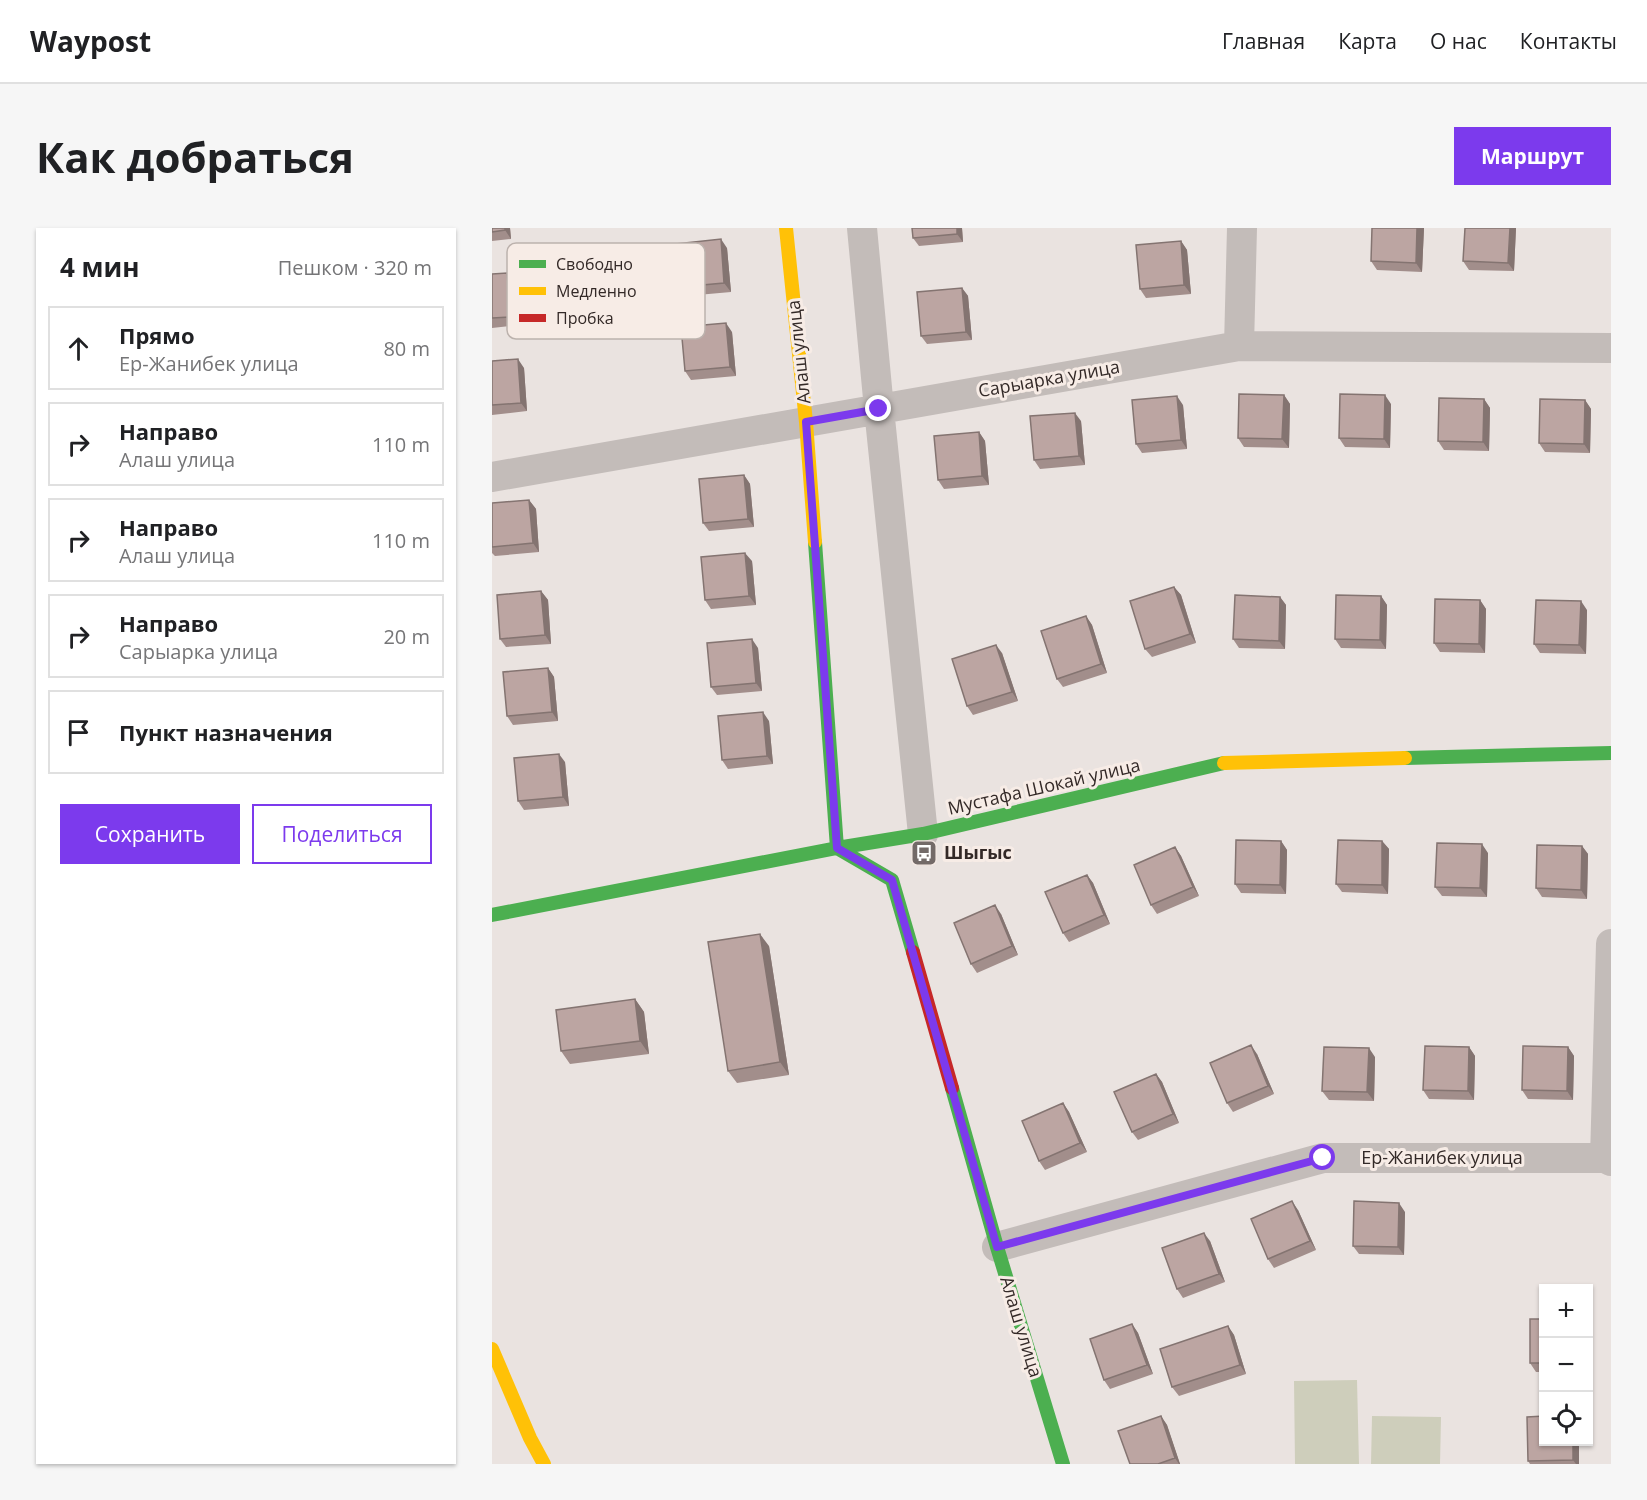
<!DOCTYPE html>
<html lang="ru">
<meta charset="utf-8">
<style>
body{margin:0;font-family:"Open Sans",sans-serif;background:#f6f6f6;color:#202124}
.controls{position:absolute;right:18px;bottom:18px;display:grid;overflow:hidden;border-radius:0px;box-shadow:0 2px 4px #0004}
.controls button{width:54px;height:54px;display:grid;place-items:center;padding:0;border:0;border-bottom:2px solid #e0e0e0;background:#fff;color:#202124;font:30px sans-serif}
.stop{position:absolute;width:18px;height:18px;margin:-14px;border:4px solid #7c3aed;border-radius:50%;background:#fff}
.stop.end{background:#7c3aed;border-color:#fff;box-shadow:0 2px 6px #0008}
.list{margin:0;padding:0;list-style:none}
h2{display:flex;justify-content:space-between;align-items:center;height:78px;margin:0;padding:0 24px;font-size:26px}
h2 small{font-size:20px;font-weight:400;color:#757577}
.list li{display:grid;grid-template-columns:39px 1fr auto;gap:18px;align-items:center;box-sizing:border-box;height:84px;margin:0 12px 12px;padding:0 12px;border:2px solid #e0e0e0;border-radius:0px}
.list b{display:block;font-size:22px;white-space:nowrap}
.list p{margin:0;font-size:20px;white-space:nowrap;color:#757577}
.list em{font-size:20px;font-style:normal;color:#757577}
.actions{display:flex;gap:12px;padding:18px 24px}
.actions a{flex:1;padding:14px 0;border:2px solid #7c3aed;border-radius:0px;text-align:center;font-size:21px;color:#7c3aed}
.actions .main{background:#7c3aed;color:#fff}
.icon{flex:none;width:33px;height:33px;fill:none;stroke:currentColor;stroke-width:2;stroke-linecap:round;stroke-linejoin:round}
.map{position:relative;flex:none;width:1119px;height:1236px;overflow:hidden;border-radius:0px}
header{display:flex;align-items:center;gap:36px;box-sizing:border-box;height:84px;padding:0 30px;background:#fff;border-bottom:2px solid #e0e0e0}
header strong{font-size:28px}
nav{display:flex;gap:33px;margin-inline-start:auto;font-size:21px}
.intro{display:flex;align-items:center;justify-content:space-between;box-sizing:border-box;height:144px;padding:0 36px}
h1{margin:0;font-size:42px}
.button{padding:15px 27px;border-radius:0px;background:#7c3aed;color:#fff;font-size:21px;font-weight:700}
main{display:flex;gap:36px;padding:0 36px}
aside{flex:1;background:#fff;border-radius:0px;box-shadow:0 2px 4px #0004}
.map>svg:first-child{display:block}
.green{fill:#cecebb}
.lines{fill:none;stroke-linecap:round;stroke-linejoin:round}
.street{stroke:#c3bcb9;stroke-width:30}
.fast{stroke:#4caf50;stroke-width:14}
.slow{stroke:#ffc107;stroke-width:14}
.jam{stroke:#c62828;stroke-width:14}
.wall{fill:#a28e8b}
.shaded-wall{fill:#847471}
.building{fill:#bca5a2;stroke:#847471;stroke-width:1.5}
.route{stroke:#7c3aed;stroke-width:8}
.labels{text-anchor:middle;stroke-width:6;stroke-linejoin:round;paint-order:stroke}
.street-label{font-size:18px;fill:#332927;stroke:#f7ece6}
.poi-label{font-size:18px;font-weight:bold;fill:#332927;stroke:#f7ece6;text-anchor:start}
.key{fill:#f7ece6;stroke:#bcb2ad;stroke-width:1.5}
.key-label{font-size:16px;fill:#332927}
</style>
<header>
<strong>Waypost</strong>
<nav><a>Главная</a><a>Карта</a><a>О нас</a><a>Контакты</a></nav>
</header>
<div class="intro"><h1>Как добраться</h1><a class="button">Маршрут</a></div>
<main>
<aside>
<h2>4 мин<small>Пешком · 320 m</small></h2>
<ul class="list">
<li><svg class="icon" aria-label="ahead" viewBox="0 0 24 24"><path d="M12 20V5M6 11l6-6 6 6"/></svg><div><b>Прямо</b><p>Ер-Жанибек улица</p></div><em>80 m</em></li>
<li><svg class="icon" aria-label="right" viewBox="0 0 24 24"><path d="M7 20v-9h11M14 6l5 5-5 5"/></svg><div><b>Направо</b><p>Алаш улица</p></div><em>110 m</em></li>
<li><svg class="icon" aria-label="right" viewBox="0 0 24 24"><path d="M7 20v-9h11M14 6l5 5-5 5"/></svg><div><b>Направо</b><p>Алаш улица</p></div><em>110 m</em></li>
<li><svg class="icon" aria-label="right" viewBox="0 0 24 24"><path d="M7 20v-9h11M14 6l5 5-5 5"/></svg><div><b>Направо</b><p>Сарыарка улица</p></div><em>20 m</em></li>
<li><svg class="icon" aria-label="arrive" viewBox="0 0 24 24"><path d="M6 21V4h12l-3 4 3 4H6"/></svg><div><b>Пункт назначения</b></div></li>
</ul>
<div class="actions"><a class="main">Сохранить</a><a>Поделиться</a></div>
</aside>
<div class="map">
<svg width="1119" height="1236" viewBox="0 0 1119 1236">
<rect width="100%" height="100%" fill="#eae3e0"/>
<path class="green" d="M865,1152L867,1236H803L802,1153Z
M880,1188L949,1189L948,1236H879Z"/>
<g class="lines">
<path class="street" d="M370,0L387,181L431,606
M747,118L750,0
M0,249L747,118L1119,120
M1119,716L1113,930L1119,933
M505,1019L831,930H1119"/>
<path class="fast" d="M323,314L345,620L400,652L421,724
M913,530L1119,525
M0,687L345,620L431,606L732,535
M460,860L505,1019L571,1236"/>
<path class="slow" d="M294,0L314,194L323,314
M732,535L913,530
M0,1121L38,1210L52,1236"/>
<path class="jam" d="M421,724L460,860"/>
</g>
<path class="wall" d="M0,0H18L19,11L0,13Z
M420,0H470L471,14L427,18L421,10Z
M932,0L930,44L885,42L879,33Z
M973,0H1024L1022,43L977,42L971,33Z
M689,13L695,22L699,66L654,70L648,61Z
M235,20L239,64L194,68L188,59Z
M0,46L22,54L26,97L0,100Z
M470,60L476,68L480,112L435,116L429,108Z
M240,104L244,148L199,152L193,143Z
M0,133L32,140L35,183L0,187Z
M792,167L798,176L797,220L752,219L746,210Z
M992,171L998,180L997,223L952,222L946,213Z
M1093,172L1099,181L1098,225L1053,224L1047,215Z
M899,176L898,220L853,219L847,210Z
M691,177L695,221L650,225L644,216Z
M589,193L593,237L548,241L542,232Z
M487,204L493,213L497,257L452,261L446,252Z
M252,247L258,256L262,299L217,303L211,295Z
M37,272L44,281L47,324L3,328L0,325V275Z
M260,333L264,377L219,381L213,372Z
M682,359L689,367L704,415L660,429L653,421Z
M49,363L56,372L59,416L14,419L8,411Z
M889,368L895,377L894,421L849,420L843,411Z
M788,369L794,377L793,421L747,420L741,411Z
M988,372L994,381L993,425L948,424L942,415Z
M1095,382L1094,426L1048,425L1042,416Z
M594,388L600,397L615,445L571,459L565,451Z
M266,420L270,463L225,467L219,459Z
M510,425L526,473L481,487L475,478Z
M56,440L62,449L66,493L21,497L15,488Z
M277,493L281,536L236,541L230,532Z
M73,534L77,578L32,582L26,573Z
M789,613L795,622L794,666L749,665L743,656Z
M890,613L897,621L896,666L850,664L844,656Z
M1090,618L1096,626L1095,671L1050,669L1044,660Z
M683,619L689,628L707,668L665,686L659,677Z
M996,625L995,669L950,668L943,659Z
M595,647L601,655L618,696L577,714L571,705Z
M509,686L526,727L485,745L479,736Z
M277,718L297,847L245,855L236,843Z
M143,771L152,784L157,826L78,836L69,823Z
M977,819L983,828L982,872L937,871L931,862Z
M1076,819L1082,828L1081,872L1036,871L1030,862Z
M765,826L782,866L741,884L735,875Z
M883,829L882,873L837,872L830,863Z
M664,846L670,854L687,895L646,912L640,904Z
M571,875L577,884L595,924L553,942L547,933Z
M806,982L824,1022L782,1040L776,1031Z
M913,984L912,1027L867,1026L861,1018Z
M718,1013L733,1054L691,1070L685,1061Z
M1052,1091V1144H1044L1038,1135Z
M640,1096L646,1105L661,1146L618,1161L612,1152Z
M736,1098L742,1107L754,1146L687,1168L680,1159Z
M669,1188L675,1197L688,1236H638Z
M1052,1214H1087V1236H1038L1036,1233Z"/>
<path class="shaded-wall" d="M13,0H18L19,11L13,2Z
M465,0H470L471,14L465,6Z
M925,0H932L930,44L924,35Z
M1018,0H1024L1022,43L1016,35Z
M229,11L235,20L239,64L232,55Z
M689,13L695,22L699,66L692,57Z
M15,45L22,54L26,97L19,89Z
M470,60L476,68L480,112L474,104Z
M234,95L240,104L244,148L238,139Z
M26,131L32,140L35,183L29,175Z
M792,167L798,176L797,220L790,211Z
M893,167L899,176L898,220L892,211Z
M685,168L691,177L695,221L689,212Z
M992,171L998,180L997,223L991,214Z
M1093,172L1099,181L1098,225L1092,216Z
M583,185L589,193L593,237L587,228Z
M487,204L493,213L497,257L490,248Z
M252,247L258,256L262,299L256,291Z
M37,272L44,281L47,324L41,315Z
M253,325L260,333L264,377L257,368Z
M682,359L689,367L704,415L698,406Z
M49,363L56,372L59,416L53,407Z
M889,368L895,377L894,421L888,412Z
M788,369L794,377L793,421L787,413Z
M988,372L994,381L993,425L987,416Z
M1089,373L1095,382L1094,426L1087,417Z
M594,388L600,397L615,445L609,436Z
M260,411L266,420L270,463L264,455Z
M504,417L510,425L526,473L520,464Z
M56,440L62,449L66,493L60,484Z
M271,484L277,493L281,536L275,528Z
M67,526L73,534L77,578L71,569Z
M789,613L795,622L794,666L788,657Z
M890,613L897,621L896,666L890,657Z
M990,616L996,625L995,669L988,660Z
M1090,618L1096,626L1095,671L1089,662Z
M683,619L689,628L707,668L701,659Z
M595,647L601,655L618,696L612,687Z
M503,677L509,686L526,727L520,718Z
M268,706L277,718L297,847L288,834Z
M143,771L152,784L157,826L148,813Z
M759,817L765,826L782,866L776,858Z
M977,819L983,828L982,872L976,863Z
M1076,819L1082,828L1081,872L1075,863Z
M877,820L883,829L882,873L875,864Z
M664,846L670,854L687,895L681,886Z
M571,875L577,884L595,924L588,915Z
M800,973L806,982L824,1022L818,1013Z
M907,975L913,984L912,1027L906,1019Z
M712,1005L718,1013L733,1054L727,1046Z
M640,1096L646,1105L661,1146L655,1137Z
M736,1098L742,1107L754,1146L748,1137Z
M669,1188L675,1197L688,1236H687L683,1230Z
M1081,1214H1087V1236H1084L1081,1232Z"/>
<path class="building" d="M0,0H13V2L0,4Z
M420,0H465V6L421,10Z
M880,0H925L924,35L879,33Z
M973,0H1018L1016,35L971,33Z
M229,11L232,55L188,59L184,16Z
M689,13L692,57L648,61L644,17Z
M15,45L19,89L0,90V46Z
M470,60L474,104L429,108L425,64Z
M234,95L238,139L193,143L189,99Z
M26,131L29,175L0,177V133Z
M747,166L792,167L790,211L746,210Z
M848,166L893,167L892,211L847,210Z
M685,168L689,212L644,216L640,172Z
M947,170L992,171L991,214L946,213Z
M1048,171L1093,172L1092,216L1047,215Z
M583,185L587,228L542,232L538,188Z
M487,204L490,248L446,252L442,208Z
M252,247L256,291L211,295L207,251Z
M37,272L41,315L0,319V275Z
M253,325L257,368L213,372L209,329Z
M682,359L698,406L653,421L638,373Z
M49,363L53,407L8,411L5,367Z
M743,367L788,369L787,413L741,411Z
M844,367L889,368L888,412L843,411Z
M943,371L988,372L987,416L942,415Z
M1044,372L1089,373L1087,417L1042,416Z
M594,388L609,436L565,451L549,403Z
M260,411L264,455L219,459L215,415Z
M504,417L520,464L475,478L460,431Z
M56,440L60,484L15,488L11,444Z
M271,484L275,528L230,532L226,488Z
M67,526L71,569L26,573L22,530Z
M744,612L789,613L788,657L743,656Z
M846,612L890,613V657L844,656Z
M945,615L990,616L988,660L943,659Z
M1045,617L1090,618L1089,662L1044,660Z
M683,619L701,659L659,677L642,637Z
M595,647L612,687L571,705L553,664Z
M503,677L520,718L479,736L462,695Z
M268,706L288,834L236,843L216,714Z
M143,771L148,813L69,823L64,782Z
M759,817L776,858L735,875L718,835Z
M933,818L977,819L976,863L931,862Z
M1031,818L1076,819L1075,863L1030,862Z
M832,819L877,820L875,864L830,863Z
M664,846L681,886L640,904L622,864Z
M571,875L588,915L547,933L530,893Z
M800,973L818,1013L776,1031L759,991Z
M862,973L907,975L906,1019L861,1018Z
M712,1005L727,1046L685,1061L670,1020Z
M1038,1091H1052V1135H1038Z
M640,1096L655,1137L612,1152L598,1111Z
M736,1098L748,1137L680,1159L668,1121Z
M669,1188L683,1230L666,1236H638L626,1203Z
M1052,1188V1214H1081V1232L1036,1233L1035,1189Z"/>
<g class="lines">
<path class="route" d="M387,181L314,194L345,620L400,652L505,1019L831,930"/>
</g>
<defs>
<g id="bus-square" transform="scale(1.35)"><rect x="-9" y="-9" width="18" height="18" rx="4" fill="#736a68" stroke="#f7ece6"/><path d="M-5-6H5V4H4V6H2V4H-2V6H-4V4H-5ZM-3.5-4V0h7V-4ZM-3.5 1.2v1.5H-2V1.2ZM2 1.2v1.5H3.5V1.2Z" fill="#fff"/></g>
</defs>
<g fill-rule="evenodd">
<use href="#bus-square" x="432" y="625"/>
</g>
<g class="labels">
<g class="street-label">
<text transform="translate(307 124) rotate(-96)" y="6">Алаш улица</text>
<text transform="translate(557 151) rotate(-10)" y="6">Сарыарка улица</text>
<text transform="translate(552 559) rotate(-13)" y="6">Мустафа Шокай улица</text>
<text x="950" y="936">Ер-Жанибек улица</text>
<text transform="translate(529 1099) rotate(73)" y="6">Алаш улица</text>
</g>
<g class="poi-label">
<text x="452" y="631">Шыгыс</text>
</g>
</g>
<rect x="15" y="15" width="198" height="96" rx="9" class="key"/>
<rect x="27" y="32" width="27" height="8" fill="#4caf50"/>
<rect x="27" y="59" width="27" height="8" fill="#ffc107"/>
<rect x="27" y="86" width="27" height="8" fill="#c62828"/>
<g class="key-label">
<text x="64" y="42">Свободно</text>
<text x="64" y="69">Медленно</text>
<text x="64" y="96">Пробка</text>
</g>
</svg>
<div class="controls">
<button>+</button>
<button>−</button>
<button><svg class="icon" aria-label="locate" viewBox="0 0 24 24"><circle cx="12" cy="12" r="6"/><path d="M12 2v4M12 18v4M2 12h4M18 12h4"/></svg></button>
</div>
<div class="stop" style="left:831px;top:930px"></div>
<div class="stop end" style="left:387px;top:181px"></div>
</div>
</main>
